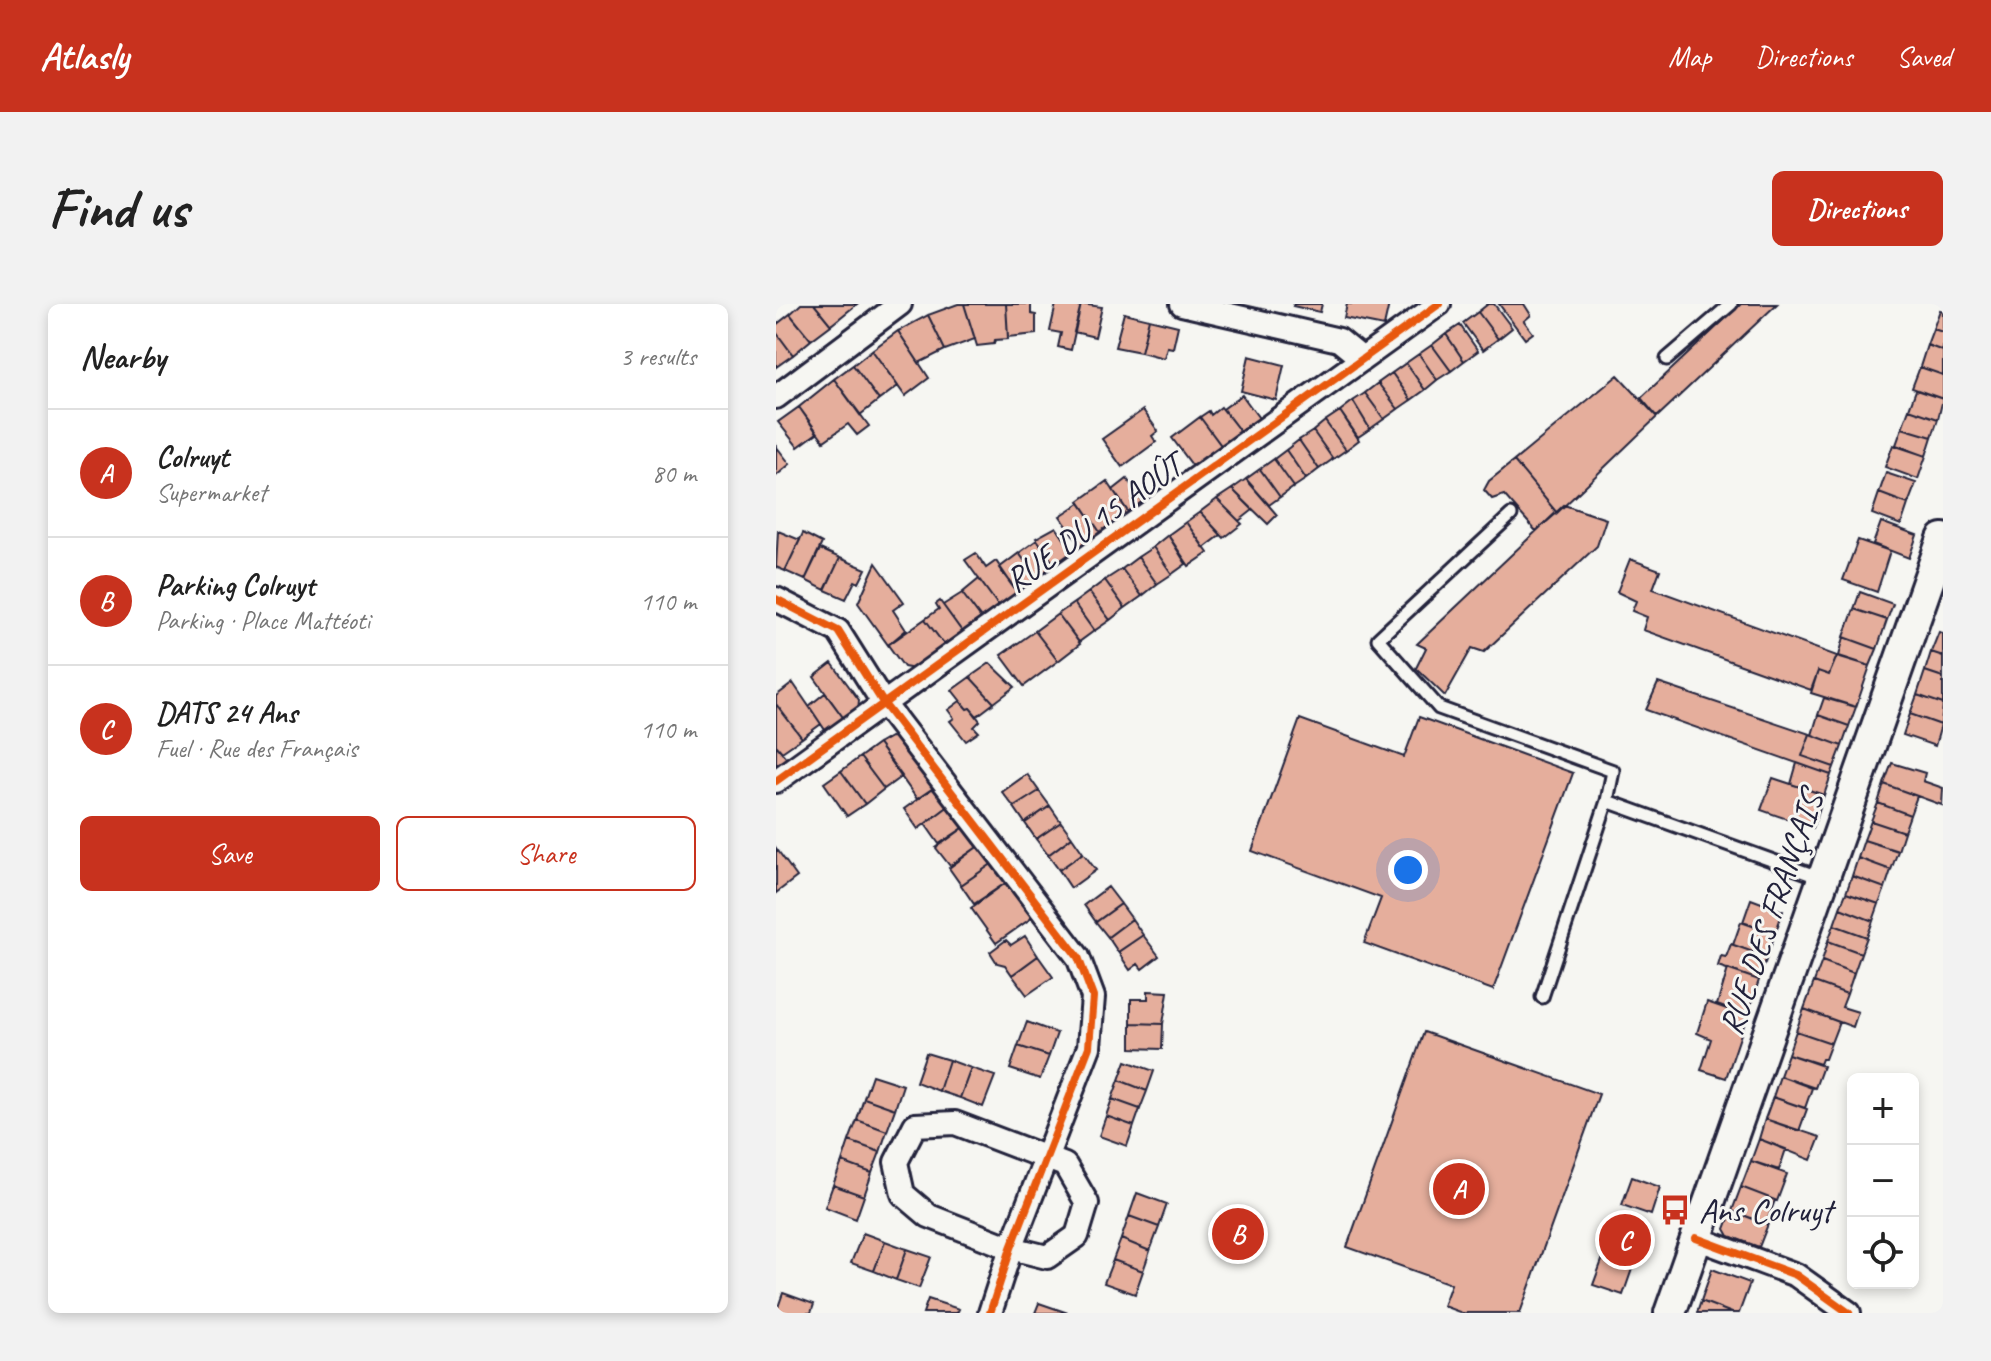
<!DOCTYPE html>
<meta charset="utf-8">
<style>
body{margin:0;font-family:Caveat,sans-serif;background:#f2f2f2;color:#222}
.controls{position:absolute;right:24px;bottom:24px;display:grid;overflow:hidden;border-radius:12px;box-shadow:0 4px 12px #0003}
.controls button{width:72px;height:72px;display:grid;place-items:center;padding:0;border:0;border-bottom:2px solid #e0e0e0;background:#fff;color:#222;font:40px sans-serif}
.you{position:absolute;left:632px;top:566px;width:28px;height:28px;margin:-20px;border:6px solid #fff;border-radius:50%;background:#1a73e8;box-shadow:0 0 0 12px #1a73e833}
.badge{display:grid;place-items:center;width:52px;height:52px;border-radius:50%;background:#c8321e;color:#fff;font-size:26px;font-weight:700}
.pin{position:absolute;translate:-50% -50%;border:4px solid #fff;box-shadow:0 2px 8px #0006}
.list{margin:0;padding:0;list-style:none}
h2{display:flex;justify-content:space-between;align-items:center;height:104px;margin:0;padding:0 32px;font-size:34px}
h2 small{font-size:26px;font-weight:400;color:#767676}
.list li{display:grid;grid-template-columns:52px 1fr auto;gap:24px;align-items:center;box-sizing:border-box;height:128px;padding:0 32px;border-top:2px solid #e0e0e0}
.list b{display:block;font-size:30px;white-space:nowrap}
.list p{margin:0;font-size:26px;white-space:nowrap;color:#767676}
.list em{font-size:26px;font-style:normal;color:#767676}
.actions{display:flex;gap:16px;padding:24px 32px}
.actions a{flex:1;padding:18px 0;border:2px solid #c8321e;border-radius:12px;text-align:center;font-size:28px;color:#c8321e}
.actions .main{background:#c8321e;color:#fff}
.icon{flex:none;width:44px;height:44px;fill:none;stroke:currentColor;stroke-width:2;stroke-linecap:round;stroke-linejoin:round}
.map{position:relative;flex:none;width:1167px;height:1009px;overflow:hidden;border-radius:12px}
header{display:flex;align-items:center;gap:48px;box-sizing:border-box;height:112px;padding:0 40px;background:#c8321e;color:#fff}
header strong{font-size:38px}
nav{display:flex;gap:44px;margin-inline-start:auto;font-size:28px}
.intro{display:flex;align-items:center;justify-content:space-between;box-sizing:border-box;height:192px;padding:0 48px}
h1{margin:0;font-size:56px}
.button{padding:20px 36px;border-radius:12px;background:#c8321e;color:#fff;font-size:28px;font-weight:700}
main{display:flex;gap:48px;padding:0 48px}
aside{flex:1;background:#fff;border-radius:12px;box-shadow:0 4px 12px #0003}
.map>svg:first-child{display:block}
.building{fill:#e5ae9c;stroke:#22223b;stroke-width:2}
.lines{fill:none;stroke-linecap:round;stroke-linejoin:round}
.lane-casing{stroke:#22223b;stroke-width:17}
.street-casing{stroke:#22223b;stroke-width:28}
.secondary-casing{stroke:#22223b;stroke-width:36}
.lane{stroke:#f6f6f2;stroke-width:11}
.street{stroke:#f6f6f2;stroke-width:22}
.secondary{stroke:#f6f6f2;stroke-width:30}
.cycleway-casing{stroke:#f6f6f2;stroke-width:13}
.cycleway{stroke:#e8590c;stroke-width:8}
.labels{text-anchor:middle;stroke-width:6;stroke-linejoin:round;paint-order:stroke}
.street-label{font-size:34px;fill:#22223b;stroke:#f6f6f2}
.poi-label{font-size:34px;fill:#22223b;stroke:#f6f6f2;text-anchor:start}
</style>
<header>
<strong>Atlasly</strong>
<nav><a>Map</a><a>Directions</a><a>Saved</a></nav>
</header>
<div class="intro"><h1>Find us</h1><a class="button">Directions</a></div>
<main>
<aside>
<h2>Nearby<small>3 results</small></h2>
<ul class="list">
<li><span class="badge">A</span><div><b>Colruyt</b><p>Supermarket</p></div><em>80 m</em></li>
<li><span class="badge">B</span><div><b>Parking Colruyt</b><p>Parking · Place Mattéoti</p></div><em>110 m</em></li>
<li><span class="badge">C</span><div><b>DATS 24 Ans</b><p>Fuel · Rue des Français</p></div><em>110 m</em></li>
</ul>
<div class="actions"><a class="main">Save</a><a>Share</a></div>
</aside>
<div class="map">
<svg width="1167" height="1009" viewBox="0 0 1167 1009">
<rect width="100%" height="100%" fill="#f6f6f2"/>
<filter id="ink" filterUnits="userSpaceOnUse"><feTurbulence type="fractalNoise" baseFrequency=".0125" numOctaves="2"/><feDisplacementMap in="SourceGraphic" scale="16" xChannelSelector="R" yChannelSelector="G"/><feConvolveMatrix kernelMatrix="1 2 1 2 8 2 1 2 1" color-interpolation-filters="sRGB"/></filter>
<g filter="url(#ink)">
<path class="building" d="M25,0H38L55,21L35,36L14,10Z
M38,0H81L55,21Z
M182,0H188L199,35L169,46L152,11Z
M188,0H230L232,35L219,36L218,40L201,42Z
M230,0H255V10L260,11V30L232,33Z
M280,0H305L295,46L282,43L285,29L274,27Z
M305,0L326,3L319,33L298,28Z
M518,0H546L544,8L517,2Z
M571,0H613L608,22L568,14Z
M712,0H718L736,24L722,35L702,8Z
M723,0H748L755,11L748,17L757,29L749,35Z
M965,0H1001L881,113L865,94Z
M1164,6L1167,7V28L1157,25Z
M702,8L722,35L707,46L687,19Z
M348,9L373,15L365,48L339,43Z
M14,10L35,36L17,51L0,28V21Z
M152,11L169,46L143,59L122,27Z
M373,15L402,22L397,44L391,43L388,54L365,48Z
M684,21L702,47L688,57L670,30Z
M1157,25L1167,28V47L1151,41Z
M122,27L153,74L129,92L96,46Z
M0,28L17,51L0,63Z
M670,30L688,57L675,67L656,41Z
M656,41L675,67L661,76L643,50Z
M1151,41L1167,47V71L1144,63Z
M96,46L122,82L103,96L77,61Z
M643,50L661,76L649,86L630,59Z
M473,52L508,61L500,96L465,87Z
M630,59L649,86L635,96L616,69Z
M77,61L103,96L84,111L58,75Z
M1144,63L1167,71V95L1136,84Z
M616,69L635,96L622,105L602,79Z
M842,71L881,113L781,209L738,157Z
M58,75L93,122L81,131L72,120L48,137L23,103Z
M602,79L622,105L608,115L589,89Z
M1140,86L1167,95L1162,115L1133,105Z
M589,89L608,115L594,125L577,97Z
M466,91L485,117L466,130L447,105Z
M577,97L594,125L582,133L564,107Z
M23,103L41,129L22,143L2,118Z
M445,103L466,130L447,144L424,113L433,107L435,111Z
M1133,105L1162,115L1156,133L1126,124Z
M367,106L382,127L376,132L380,138L346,163L326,135Z
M564,107L583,136L570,146L549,117Z
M424,113L447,144L419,165L396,134Z
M549,117L570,146L557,155L537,127Z
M1126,124L1156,133L1150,152L1120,141Z
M537,127L557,155L543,165L523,136Z
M523,136L543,165L530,175L510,146Z
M1117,141L1150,152L1142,175L1109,163Z
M0,142L14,160L0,172Z
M510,146L530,175L518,183L498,155Z
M498,155L518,183L504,193L484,165Z
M738,157L781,209L760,227L728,191L716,195L708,186L713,177Z
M484,165L504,193L493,201L470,175Z
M1110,169L1140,179L1132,200L1103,189Z
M351,175L369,201L355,212L337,186Z
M470,175L501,211L492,220L456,185Z
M331,177L355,212L326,231L303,197Z
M456,185L477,206L463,217L441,195Z
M1103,189L1132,200L1125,221L1096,210Z
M441,195L466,220L448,234L424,208Z
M304,199L326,231L307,245L284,212Z
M788,201L830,215L821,242L708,348L696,344L669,392L640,364L650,344L641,340Z
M424,208L445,231L428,244L410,218Z
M410,218L432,249L413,262L392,231Z
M1105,218L1141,231L1133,254L1097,240Z
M280,223L299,251L281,264L260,234Z
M2,227L24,236L9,267L0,263Z
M27,229L46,239L29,276L9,267Z
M392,231L410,260L396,270L377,243Z
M261,236L281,264L263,277L243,249Z
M1082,236L1114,247L1101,288L1067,276Z
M377,243L396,270L381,280L362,253Z
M44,245L64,254L49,286L29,276Z
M200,249L210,264L220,257L243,291L224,304L189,256Z
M243,249L263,277L243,291L223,264Z
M362,253L381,280L366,292L346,265Z
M64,254L90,265L83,279L79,277L70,295L49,286Z
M854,255L884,266L877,285L1061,352L1053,371L1042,367L1035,386L867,326L871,313L856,307L860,297L841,288Z
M100,259L128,298L117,306L130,326L112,341L82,299Z
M346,265L366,292L349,304L329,276Z
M203,275L224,304L207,317L186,289Z
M329,276L349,304L334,316L313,288Z
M313,288L334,316L318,327L298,299Z
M1084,288L1117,300L1111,316L1078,305Z
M186,289L207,317L188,330L167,301Z
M164,297L188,330L170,343L149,315L163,305L160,300Z
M298,299L318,327L303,338L282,310Z
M1078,305L1111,316L1101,345L1068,333Z
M282,310L304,340L282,357L259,327Z
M149,315L170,343L139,365L128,363L112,341Z
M259,327L282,357L248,382L225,351Z
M1163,328L1167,329V352L1155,348Z
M1068,333L1101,345L1094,362L1063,352Z
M1155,348L1167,352V373L1149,367Z
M1061,352L1094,362L1080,403L1035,389L1042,367L1053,371Z
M56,359L83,396L82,407L69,416L38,373Z
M214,359L239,383L218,399L194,373Z
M1149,367L1167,373V400L1141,391Z
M194,373L218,399L201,412L194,404L191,405L176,386Z
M17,379L45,420L26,434L0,400V392Z
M882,379L1034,430L1026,452L1058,463L1055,471L870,406Z
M49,389L69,416L51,429L33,402Z
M1141,391L1167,400L1165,421L1134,410Z
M1048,394L1080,403L1073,422L1042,411Z
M184,397L191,405L194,404L204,417L198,423L203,428L190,437L174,417L178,414L172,406Z
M0,400L26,434L6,448L0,441Z
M1134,410L1165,421L1159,442L1127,431Z
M1042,411L1073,422L1066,442L1036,431Z
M643,413L797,469L717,686L588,639L605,594L476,547L524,415L628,453Z
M1034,430L1066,442L1058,463L1026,452Z
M114,433L125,435L160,482L141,495L102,440Z
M102,440L126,472L108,485L84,453Z
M0,441L12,456L0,465Z
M84,453L108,485L89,500L65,467Z
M1021,459L1055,471L1048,491L1015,480Z
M1116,459L1149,469L1147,477L1167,484L1166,501L1108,480Z
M65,467L89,500L71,512L48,479Z
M251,470L263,487L238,503L226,488Z
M997,474L1048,491L1037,524L985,506Z
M1108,480L1141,492L1134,511L1102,499Z
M160,482L174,501L142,525L128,505Z
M263,487L274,502L249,519L238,503Z
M1102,499L1134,511L1128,528L1095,517Z
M174,501L190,522L163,540L149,520Z
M274,502L285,518L260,535L249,519Z
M1095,517L1128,528L1122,547L1088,536Z
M285,518L296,533L272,551L260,535Z
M190,522L204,541L174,562L160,544Z
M296,533L307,549L283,566L272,551Z
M1088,536L1122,547L1115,566L1082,554Z
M204,541L217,559L185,581L173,564Z
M0,544L21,573L0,589Z
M307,549L320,566L295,584L283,566Z
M1082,554L1115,566L1109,584L1076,572Z
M217,559L231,578L198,600L185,581Z
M1076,572L1109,584L1103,600L1070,589Z
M231,578L257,613L220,639L195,604Z
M332,583L345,600L320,618L308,601Z
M1070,589L1103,600L1097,617L1064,604Z
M975,595L1007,607L999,630L967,618Z
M345,600L356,615L332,633L320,618Z
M1064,604L1097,617L1091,633L1058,621Z
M356,615L367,631L342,648L332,633Z
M965,618L999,630L991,653L957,641Z
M1058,621L1091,633L1085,649L1052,637Z
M367,631L383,652L366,665L362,660L354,666L342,648Z
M249,632L262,652L236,671L229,661L221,659L214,648L230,636L235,641Z
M1052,637L1085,649L1078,669L1046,657Z
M955,640L991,653L983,676L942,662L945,652L950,653Z
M262,652L277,673L251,691L236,671Z
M1046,657L1078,669L1071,690L1038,678Z
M952,665L983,676L971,712L941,701Z
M1038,678L1071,690L1066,703L1082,708L1077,723L1028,705Z
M372,687L392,688L387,720L355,719V695H372Z
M931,698L971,712L950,774L925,766L935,735L921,729Z
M1028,705L1063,718L1055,739L1020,727Z
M251,718L281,729L273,752L242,742Z
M355,719L387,720L386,745L355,744Z
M1020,727L1055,739L1049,755H1046L1044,760L1012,750Z
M648,728L823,790L744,1009H686L667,1002L675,980L571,943Z
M242,742L273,752L264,775L234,765Z
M150,749L173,756L163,787L140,778Z
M1012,750L1047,762L1039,784L1004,772Z
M173,756L195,764L184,794L163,787Z
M350,757L378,767L371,787L343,776Z
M195,764L219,772L207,803L184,794Z
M96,771L127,781L119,805L88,794Z
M1004,772L1036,784L1029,804L997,793Z
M343,776L371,787L364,805L336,795Z
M997,793L1031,805L1023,827L989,815Z
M88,794L119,805L111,827L81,816Z
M336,795L364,805L358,822L330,812Z
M330,812L358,822L351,842L323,832Z
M989,815L1044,833L1035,856L983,835Z
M81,816L111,827L104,848L73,837Z
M983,835L1010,845L1003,866L975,857Z
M73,837L104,848L96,869L66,858Z
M975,857L1011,870L1001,897L965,883Z
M66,858L96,869L88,892L57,881Z
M856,873L884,883L875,911L846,901Z
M57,881L88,892L80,915L49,903Z
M965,883L999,896L990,920L956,907Z
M361,889L391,900L383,923L353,912Z
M956,907L992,920L983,943L953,932L949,925Z
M353,912L383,923L374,947L345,935Z
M87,929L109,937L98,967L75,959Z
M345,935L374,947L367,967L337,956Z
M109,937L131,945L120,976L98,967Z
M131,945L155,953L143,984L120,976Z
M828,951L857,962L847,991L817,981Z
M337,956L367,967L359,990L328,979Z
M936,965L974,979L963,1009H956L925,997Z
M7,989L38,1000L35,1009H0Z
M152,995L183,1005L181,1009H147Z
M925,997L956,1009H921Z
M263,999L292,1009H259Z"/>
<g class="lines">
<g class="lane-casing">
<path id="lane" d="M891,55L955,0
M735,211L602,335L663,404L837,467L831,497L1045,574
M766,693L831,497"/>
</g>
<g class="street-casing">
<path id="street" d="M406,0L563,36L585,54
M0,93L124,0
M0,295L62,327L108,400L302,653L317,693L313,743L235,944L214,1009
M0,477L663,0
M179,819L289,861L311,899L301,932L271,953L235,944L153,912L127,890L120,858L139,821Z
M920,934L1020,971L1073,1009"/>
</g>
<g class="secondary-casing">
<path id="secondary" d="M894,1009L1167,235"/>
</g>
<use href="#lane" class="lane"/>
<use href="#street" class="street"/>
<use href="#secondary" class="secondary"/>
<g class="cycleway-casing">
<path id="cycleway" d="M0,295L62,327L108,400L302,653L317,693L313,743L235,944L214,1009
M0,477L663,0
M920,934L1020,971L1073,1009"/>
</g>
<use href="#cycleway" class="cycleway"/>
</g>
</g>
<defs>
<g id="bus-bare" transform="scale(2.4)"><path d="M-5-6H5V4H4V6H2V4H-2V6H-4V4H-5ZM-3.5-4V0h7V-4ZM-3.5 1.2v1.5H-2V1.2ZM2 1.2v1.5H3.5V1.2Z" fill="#c8321e" stroke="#f6f6f2" stroke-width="2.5" paint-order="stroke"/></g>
</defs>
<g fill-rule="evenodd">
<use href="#bus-bare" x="899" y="906"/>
</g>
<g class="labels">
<g class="street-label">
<text transform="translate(317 218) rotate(-36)" y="12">RUE DU 15 AOÛT</text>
<text transform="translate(994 609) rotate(-71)" y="12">RUE DES FRANÇAIS</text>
</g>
<g class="poi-label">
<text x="923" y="918">Ans Colruyt</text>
</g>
</g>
</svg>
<div class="controls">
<button>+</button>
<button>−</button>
<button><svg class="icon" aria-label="locate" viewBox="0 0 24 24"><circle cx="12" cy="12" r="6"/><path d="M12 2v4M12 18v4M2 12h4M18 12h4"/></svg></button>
</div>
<div class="you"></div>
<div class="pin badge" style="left:683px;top:885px">A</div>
<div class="pin badge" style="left:462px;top:930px">B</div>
<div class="pin badge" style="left:849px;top:936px">C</div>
</div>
</main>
